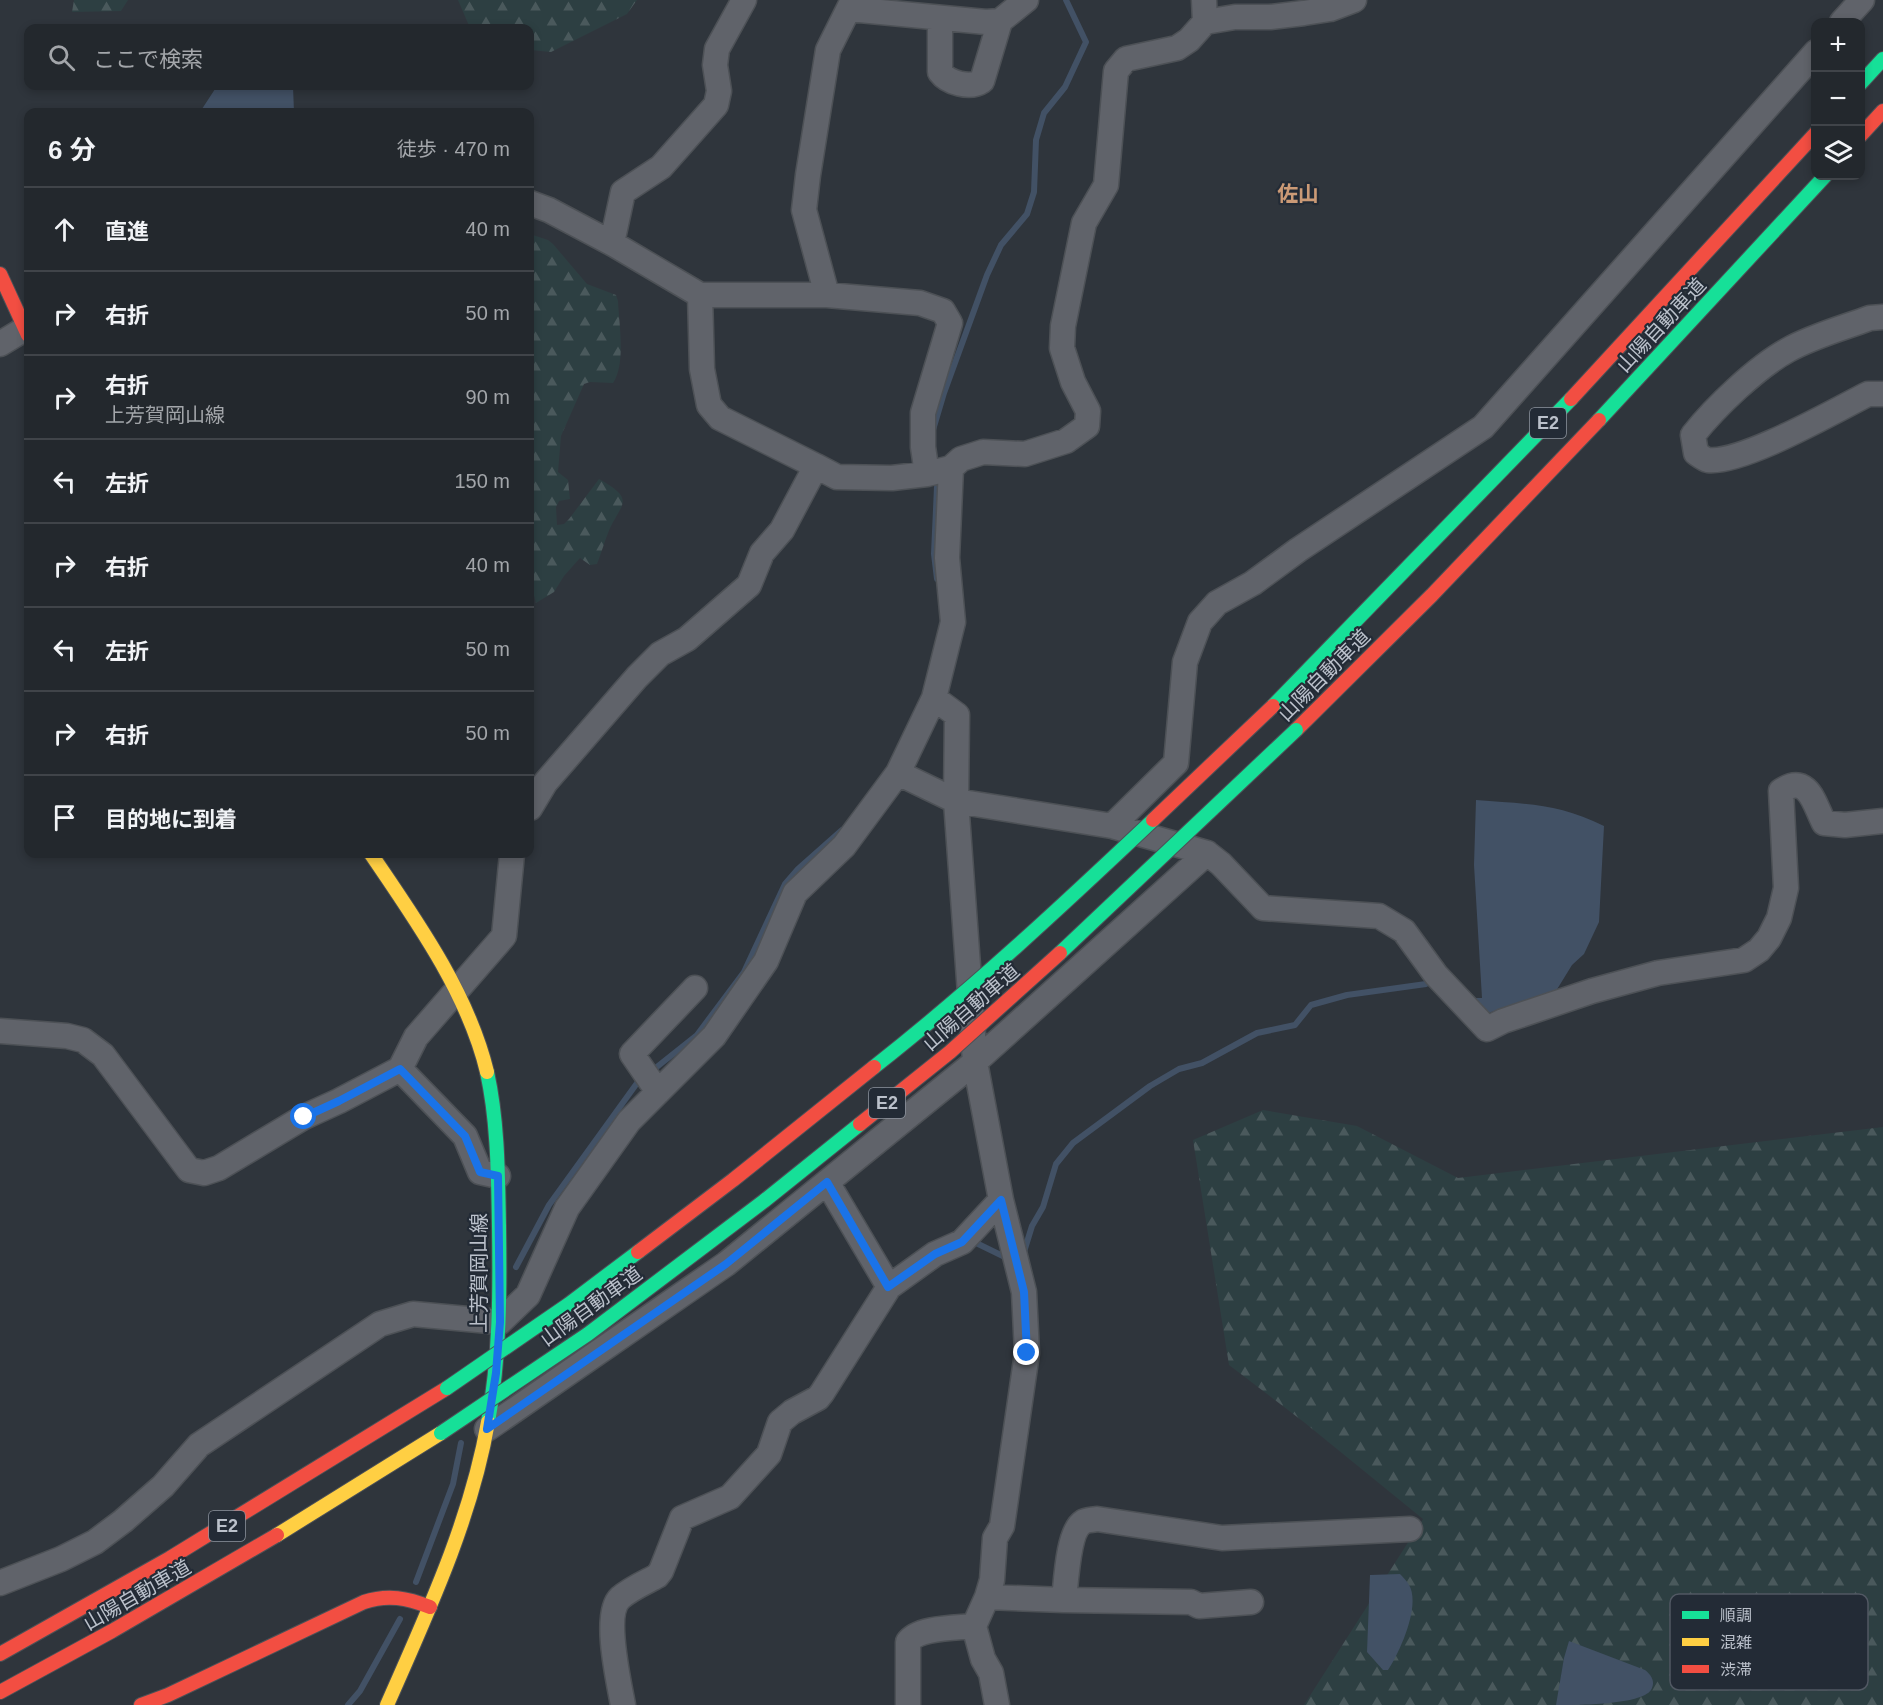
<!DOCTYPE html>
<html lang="ja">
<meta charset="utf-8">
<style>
body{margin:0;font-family:Arial,"Noto Sans JP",sans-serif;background:#2b3035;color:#f1f3f6}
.controls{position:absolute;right:18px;top:18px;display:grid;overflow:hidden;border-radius:12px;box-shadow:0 3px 9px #0003}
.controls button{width:54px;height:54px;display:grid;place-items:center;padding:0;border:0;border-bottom:2px solid #404449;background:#23282d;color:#f1f3f6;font:30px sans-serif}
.stop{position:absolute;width:18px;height:18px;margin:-14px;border:4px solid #1a73e8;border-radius:50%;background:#fff}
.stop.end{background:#1a73e8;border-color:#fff;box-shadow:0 2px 6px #0008}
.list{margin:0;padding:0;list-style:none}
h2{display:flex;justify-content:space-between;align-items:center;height:78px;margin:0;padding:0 24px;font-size:26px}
h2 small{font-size:20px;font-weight:400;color:#a3a6aa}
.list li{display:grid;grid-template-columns:39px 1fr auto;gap:18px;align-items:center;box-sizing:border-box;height:84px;padding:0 24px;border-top:2px solid #404449}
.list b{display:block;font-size:22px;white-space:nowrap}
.list p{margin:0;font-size:20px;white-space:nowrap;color:#a3a6aa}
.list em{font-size:20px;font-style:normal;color:#a3a6aa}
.icon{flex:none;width:33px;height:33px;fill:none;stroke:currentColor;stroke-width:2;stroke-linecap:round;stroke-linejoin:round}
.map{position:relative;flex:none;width:1883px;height:1705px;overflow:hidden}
.search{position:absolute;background:#23282d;box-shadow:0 3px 9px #0003;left:24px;top:24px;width:510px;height:66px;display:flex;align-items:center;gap:15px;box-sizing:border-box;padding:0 21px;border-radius:12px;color:#a3a6aa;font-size:22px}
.panel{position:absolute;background:#23282d;box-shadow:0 3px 9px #0003;left:24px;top:108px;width:510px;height:750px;border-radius:12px}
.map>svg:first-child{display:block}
.forest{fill:url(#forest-firs)}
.water{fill:#425165}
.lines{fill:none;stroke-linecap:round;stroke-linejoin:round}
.stream{stroke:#425165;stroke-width:6}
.street-casing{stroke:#4d5156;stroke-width:27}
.fast-casing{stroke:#4d5156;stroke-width:16}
.slow-casing{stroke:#4d5156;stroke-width:16}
.jam-casing{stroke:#4d5156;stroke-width:16}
.street{stroke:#60636a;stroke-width:24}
.fast{stroke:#16e098;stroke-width:14}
.slow{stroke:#ffcf43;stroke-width:14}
.jam{stroke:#f24e42;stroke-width:14}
.fast-bridge-casing{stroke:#4c5157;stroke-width:16;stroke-linecap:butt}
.jam-bridge-casing{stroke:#4c5157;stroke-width:16;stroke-linecap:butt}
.fast-bridge{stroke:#16e098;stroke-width:14}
.jam-bridge{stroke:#f24e42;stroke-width:14}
.route{stroke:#1a73e8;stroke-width:8}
.labels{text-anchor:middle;stroke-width:4.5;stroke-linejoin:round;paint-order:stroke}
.shield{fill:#232b36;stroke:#8d949e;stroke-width:1.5}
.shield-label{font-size:18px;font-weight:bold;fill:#bbc1cb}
.street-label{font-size:20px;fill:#bbc1cb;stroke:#232b36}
.neighbourhood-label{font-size:21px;font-weight:bold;fill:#cb9a76;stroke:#232b36}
.key{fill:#232b36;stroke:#515863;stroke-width:1.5}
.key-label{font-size:16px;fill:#bbc1cb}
</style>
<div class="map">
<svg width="1883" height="1705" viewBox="0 0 1883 1705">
<defs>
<pattern id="forest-firs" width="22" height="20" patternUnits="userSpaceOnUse" patternTransform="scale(1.5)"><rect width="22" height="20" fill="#2d3f42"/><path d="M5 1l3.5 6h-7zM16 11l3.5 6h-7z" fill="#4a595c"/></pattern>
</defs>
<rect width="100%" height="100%" fill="#2f353c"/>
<path class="forest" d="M74,0H128L121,11L72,12Z
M458,0H637L627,14L551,52L530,50V28H470Z
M530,234L548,240L553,244L587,284L616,295L618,301C619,324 626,364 613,383L590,382L584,384L561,436L558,472L568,480L570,499L559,501L556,507L557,525L564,524L569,519L599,479C638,501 620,503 608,533C604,543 601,554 597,564L590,565L580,558L564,576L554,592L536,603L530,580Z
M1263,1110L1357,1126L1458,1178L1883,1127V1705H1304L1423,1519L1305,1423L1229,1365L1193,1140Z"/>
<path class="water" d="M217,86H293L294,112H200Z
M1476,800C1525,804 1558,803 1604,826L1599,922L1584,954L1572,965L1556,991L1485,1014L1474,998H1482L1474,865Z
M1400,1574C1403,1577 1407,1581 1409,1585C1421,1605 1400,1652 1388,1670H1383L1367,1652L1370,1575Z
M1569,1641L1645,1670C1651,1675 1656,1681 1651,1690C1641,1705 1577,1705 1556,1705L1564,1658Z"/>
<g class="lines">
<path class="stream" d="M933,430L944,393L987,275L1001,245L1027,214L1034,192L1036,140L1044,113L1065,87L1086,42L1066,0
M937,487L934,554L937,579
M653,1070L697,1035L744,972L785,884L798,869L842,830
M972,1241L1009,1259
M1023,1255L1032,1226L1043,1207L1056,1164L1073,1143L1150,1086L1179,1069L1202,1063L1257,1033L1295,1025L1311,1005L1347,995L1426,984
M516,1267L549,1205L640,1079
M416,1582L453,1484L461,1443
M348,1705L360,1691L400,1619"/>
<g class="street-casing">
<path id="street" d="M1204,0L1205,22
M849,9L986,22L1000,21L1026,0
M940,18V72C948,83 970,89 982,81L1000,21
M1842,22L1862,0
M530,203L549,210L615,245L700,295H827L920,303L943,311L950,323L923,413V447L927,474L951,468L961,459L983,452L1025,454L1066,441L1087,426L1088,411L1073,382L1062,348L1063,326L1084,223L1106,185L1116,71L1126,59L1177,48L1189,40L1205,22L1235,17H1270L1304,13L1330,9L1354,0
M612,243L623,192L661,167L716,105L719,91L715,65L717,49L744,0
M700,295L702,369L709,405L720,418L816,466
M827,295L804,210L808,175L828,50L853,0
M1883,317L1870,318C1843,328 1813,336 1788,350C1757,367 1715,407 1693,435L1696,453C1699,455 1704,459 1708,460C1742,464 1834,411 1868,394H1883
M0,344L28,327
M934,698L957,715L956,801L975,1062L1001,1200L1024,1292L1027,1353L1002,1526L995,1538L992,1580L987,1597L974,1626L983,1659L991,1673L997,1705
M898,773L956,801L1112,826L1207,853L1221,864L1263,908L1379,916L1404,931L1436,975L1487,1029L1503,1021L1592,991L1658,973L1744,960L1759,950L1769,938L1779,918L1786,888L1781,791C1808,773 1814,803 1824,823L1845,825L1883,821
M530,808L545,783L637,677L660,654L687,639L749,585L762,553L782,530L816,466L837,477L892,478L927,474
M1112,826L1176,763L1185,662L1200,622L1217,603L1253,583L1298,550L1483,427L1816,52
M0,1031L67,1036L83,1040L103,1055L189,1170L204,1173L219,1168L304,1117L339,1101L400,1069L416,1037L504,936L512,854
M400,1069L465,1136L480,1172L498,1176
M658,1092L632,1054L695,988
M827,1182L889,1287
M487,1429L726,1264L975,1062L1207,853
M0,1583L61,1559L95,1542L123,1521L163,1486L199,1445L380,1324L413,1314L500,1322L528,1295L567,1208L629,1121L714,1036L766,961L795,893L844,846L898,773L934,698L953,622L947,558L951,468
M987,1597L1064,1600L1191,1602L1199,1606L1251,1602
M1064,1600C1066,1583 1068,1531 1083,1522C1086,1520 1092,1520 1097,1519L1222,1538L1410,1529
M623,1705C619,1683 603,1614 620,1598C630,1589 646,1582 657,1576L661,1571L682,1518L730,1497L769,1454L780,1422L792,1412L818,1398L822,1393L889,1287L935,1254L962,1242L1001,1200
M908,1705V1642C918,1627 957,1628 974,1626"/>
</g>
<g class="fast-casing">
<path id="fast" d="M1860,84L1883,59
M1599,420L1825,176
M1273,706L1571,399
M487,1072C498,1122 498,1175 499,1226C500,1292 500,1357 488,1422"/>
</g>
<g class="slow-casing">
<path id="slow" d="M371,854C416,920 468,993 487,1072
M277,1535L441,1433
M387,1705C427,1614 471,1520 488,1422"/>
</g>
<g class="jam-casing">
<path id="jam" d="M1860,136L1883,111
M0,274L28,335
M1571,399L1816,133
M1296,730L1432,595L1599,420
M0,1654L170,1558L447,1388
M0,1692L112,1631L277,1535
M141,1705L168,1695L364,1602C388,1594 407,1598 430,1607"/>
</g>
<use href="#street" class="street"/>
<use href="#fast" class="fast"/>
<use href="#slow" class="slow"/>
<use href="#jam" class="jam"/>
<g class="fast-bridge-casing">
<path id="fast-bridge" d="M1060,953L1296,730
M874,1067C972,990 1063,905 1153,820
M447,1388L569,1304L638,1252
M441,1433L588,1334L764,1201L860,1124"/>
</g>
<g class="jam-bridge-casing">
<path id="jam-bridge" d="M1153,820L1273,706
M860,1124L950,1052L1060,953
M638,1252L733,1180L874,1067"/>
</g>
<use href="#fast-bridge" class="fast-bridge"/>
<use href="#jam-bridge" class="jam-bridge"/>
</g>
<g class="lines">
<path class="route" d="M304,1117L339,1101L400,1069L465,1136L480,1172L498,1176L500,1322L496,1373L487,1429L726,1264L827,1182L888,1287L935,1254L962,1242L1001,1200L1024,1292L1027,1353"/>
</g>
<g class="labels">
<g class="shield">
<rect x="1530" y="408" width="36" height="30" rx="4.5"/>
<rect x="869" y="1088" width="36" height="30" rx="4.5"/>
<rect x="209" y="1511" width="36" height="30" rx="4.5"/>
</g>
<g class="shield-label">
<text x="1548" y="429">E2</text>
<text x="887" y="1109">E2</text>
<text x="227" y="1532">E2</text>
</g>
<g class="street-label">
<text transform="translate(1661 325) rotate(-47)" y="7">山陽自動車道</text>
<text transform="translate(1324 675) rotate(-45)" y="7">山陽自動車道</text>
<text transform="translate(971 1007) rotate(-41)" y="7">山陽自動車道</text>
<text transform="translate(479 1273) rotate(-90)" y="7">上芳賀岡山線</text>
<text transform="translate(591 1306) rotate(-36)" y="7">山陽自動車道</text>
<text transform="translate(137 1595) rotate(-30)" y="7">山陽自動車道</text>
</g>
<g class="neighbourhood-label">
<text x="1298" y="201">佐山</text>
</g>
</g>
<rect x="1670" y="1594" width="198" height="96" rx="9" class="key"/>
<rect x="1682" y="1611" width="27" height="8" fill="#16e098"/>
<rect x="1682" y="1638" width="27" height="8" fill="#ffcf43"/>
<rect x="1682" y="1665" width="27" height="8" fill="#f24e42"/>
<g class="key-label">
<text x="1720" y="1621">順調</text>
<text x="1720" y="1648">混雑</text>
<text x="1720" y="1675">渋滞</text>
</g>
</svg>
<div class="controls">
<button>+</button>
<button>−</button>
<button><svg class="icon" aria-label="layers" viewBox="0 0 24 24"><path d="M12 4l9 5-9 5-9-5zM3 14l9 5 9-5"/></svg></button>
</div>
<div class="stop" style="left:304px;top:1117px"></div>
<div class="stop end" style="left:1027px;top:1353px"></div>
<div class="search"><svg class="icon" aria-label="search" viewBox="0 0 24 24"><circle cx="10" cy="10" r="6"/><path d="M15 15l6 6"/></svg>ここで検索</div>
<section class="panel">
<h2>6 分<small>徒歩 · 470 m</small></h2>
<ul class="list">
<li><svg class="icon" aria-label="ahead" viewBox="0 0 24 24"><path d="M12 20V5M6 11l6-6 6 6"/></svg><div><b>直進</b></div><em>40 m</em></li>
<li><svg class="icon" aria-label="right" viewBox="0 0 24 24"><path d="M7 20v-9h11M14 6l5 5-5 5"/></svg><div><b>右折</b></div><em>50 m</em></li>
<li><svg class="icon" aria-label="right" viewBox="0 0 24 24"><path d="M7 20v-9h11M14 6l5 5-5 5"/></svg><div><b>右折</b><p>上芳賀岡山線</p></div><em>90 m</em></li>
<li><svg class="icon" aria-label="left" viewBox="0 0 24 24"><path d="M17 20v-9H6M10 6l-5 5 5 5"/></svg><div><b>左折</b></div><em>150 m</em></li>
<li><svg class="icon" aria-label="right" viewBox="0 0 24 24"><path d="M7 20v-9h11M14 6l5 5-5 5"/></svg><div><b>右折</b></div><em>40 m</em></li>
<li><svg class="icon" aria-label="left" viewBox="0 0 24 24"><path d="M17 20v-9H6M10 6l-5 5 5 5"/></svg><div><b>左折</b></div><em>50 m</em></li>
<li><svg class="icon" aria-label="right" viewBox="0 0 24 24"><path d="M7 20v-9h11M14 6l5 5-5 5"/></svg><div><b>右折</b></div><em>50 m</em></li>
<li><svg class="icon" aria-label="arrive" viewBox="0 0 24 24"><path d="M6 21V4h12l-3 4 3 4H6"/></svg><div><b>目的地に到着</b></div></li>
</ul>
</section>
</div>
